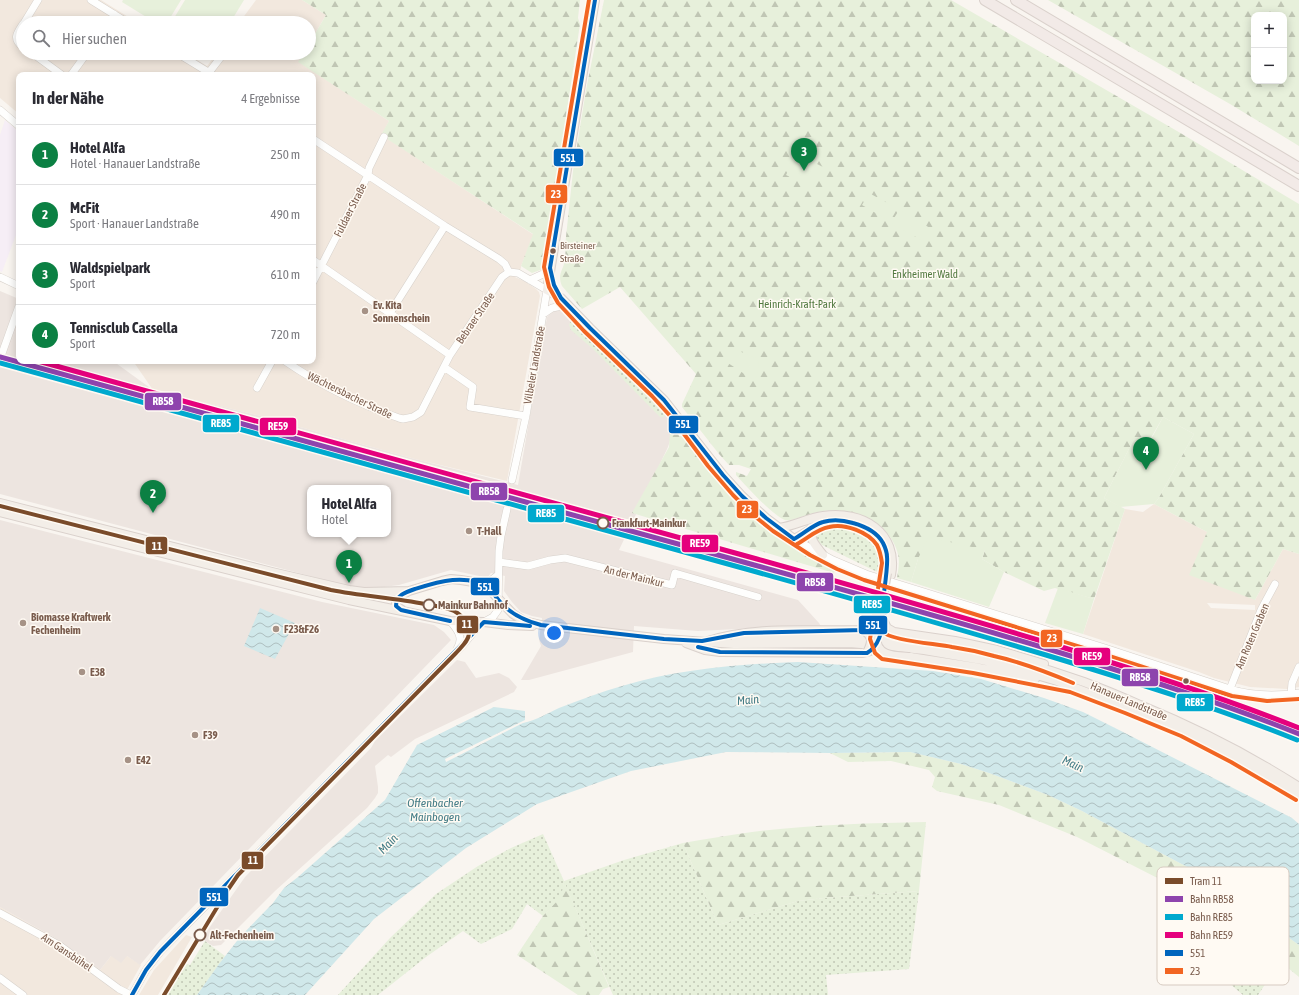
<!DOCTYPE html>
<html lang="de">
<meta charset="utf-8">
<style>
body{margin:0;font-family:"Asap Condensed",sans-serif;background:#f7f7f7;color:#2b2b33}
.controls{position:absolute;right:12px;top:12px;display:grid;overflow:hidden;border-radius:8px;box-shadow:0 2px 10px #0003}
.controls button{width:36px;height:36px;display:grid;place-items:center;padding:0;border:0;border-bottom:1px solid #e1e1e2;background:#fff;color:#2b2b33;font:20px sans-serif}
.you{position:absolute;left:554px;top:633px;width:14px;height:14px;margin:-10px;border:3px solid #fff;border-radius:50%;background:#1a73e8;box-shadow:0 0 0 6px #1a73e833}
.badge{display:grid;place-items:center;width:26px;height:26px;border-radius:50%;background:#0b8043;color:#fff;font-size:13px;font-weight:700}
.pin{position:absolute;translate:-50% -33px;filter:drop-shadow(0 1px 2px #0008)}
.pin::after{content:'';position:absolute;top:21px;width:14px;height:12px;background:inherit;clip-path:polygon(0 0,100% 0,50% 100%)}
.popup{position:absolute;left:307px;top:485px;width:84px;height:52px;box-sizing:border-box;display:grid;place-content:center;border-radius:8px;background:#fff;filter:drop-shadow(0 1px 3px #0005);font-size:13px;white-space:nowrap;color:#7c7c81}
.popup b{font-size:15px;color:#2b2b33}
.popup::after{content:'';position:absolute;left:50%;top:100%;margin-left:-8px;border:8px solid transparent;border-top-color:#fff}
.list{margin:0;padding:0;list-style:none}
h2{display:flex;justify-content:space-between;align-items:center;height:52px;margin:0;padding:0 16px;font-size:17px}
h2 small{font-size:13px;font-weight:400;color:#7c7c81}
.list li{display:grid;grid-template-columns:26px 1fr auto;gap:12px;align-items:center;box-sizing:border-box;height:60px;padding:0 16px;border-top:1px solid #e1e1e2}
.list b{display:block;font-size:15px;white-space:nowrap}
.list p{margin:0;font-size:13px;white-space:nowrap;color:#7c7c81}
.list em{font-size:13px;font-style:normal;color:#7c7c81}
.icon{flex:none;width:22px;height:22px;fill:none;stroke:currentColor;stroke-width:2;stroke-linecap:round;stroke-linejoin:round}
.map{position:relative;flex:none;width:1299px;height:995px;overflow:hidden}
.search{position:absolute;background:#fff;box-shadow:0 2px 10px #0003;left:16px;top:16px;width:300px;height:44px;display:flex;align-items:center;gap:10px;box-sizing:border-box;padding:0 14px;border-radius:22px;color:#7c7c81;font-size:15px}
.panel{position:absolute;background:#fff;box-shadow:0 2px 10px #0003;left:16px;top:72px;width:300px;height:292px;border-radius:8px}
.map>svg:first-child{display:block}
.residential{fill:#f2e8de;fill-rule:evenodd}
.industrial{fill:#ede5e0;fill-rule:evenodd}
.education{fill:#f6eef6}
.grass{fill:url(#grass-dots)}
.forest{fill:url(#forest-firs);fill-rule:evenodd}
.garden{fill:#e7f0db}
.water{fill:url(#water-waves)}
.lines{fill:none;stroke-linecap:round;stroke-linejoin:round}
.minor-casing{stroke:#d7d1cb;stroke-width:8}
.major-casing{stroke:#dad1cc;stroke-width:10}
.highway-casing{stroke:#dad1cc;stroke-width:12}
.minor{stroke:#fefefd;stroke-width:7}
.major{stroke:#f3eee8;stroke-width:8}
.highway{stroke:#f2eae7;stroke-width:10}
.rail{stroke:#e6e3e7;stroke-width:1.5;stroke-dasharray:6 4;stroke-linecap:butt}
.major-bridge-casing{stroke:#dad1cc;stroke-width:10;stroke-linecap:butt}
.major-bridge{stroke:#f3eee8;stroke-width:8}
.bus-1-casing{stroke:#fffaf3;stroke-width:7}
.bus-2-casing{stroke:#fffaf3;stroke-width:7}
.bus-1{stroke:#0065bd;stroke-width:4}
.bus-2{stroke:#f26522;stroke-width:4}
.rail-1-casing{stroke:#fffaf3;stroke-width:8}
.rail-2-casing{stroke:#fffaf3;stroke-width:8}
.rail-3-casing{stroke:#fffaf3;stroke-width:8}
.rail-1{stroke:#8e44ad;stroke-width:5}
.rail-2{stroke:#00a9ce;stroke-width:5}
.rail-3{stroke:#e5007d;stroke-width:5}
.tram-1-casing{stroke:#fffaf3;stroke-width:7}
.tram-1{stroke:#7a4b2a;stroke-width:4}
.bus-dot{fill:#7a5c4d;stroke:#fffaf3;stroke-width:1.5}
.poi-dot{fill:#a69286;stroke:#fffaf3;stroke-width:1.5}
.stop-dot{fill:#fffaf3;stroke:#7a5c4d;stroke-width:2}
.labels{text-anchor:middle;stroke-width:3;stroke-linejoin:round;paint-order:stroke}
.bus-label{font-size:10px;fill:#7a5c4d;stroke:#fffaf3;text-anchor:start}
.street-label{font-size:11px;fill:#7a5c4d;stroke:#fffaf3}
.park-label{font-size:11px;fill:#537a41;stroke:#fffaf3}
.poi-label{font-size:11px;font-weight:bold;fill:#7a5c4d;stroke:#fffaf3;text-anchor:start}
.stop-label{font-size:11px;font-weight:bold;fill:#7a5c4d;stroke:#fffaf3;text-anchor:start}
.water-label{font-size:12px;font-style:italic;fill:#437c86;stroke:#fffaf3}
.key{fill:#fffaf3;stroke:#d7cbc1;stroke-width:1}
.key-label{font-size:11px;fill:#7a5c4d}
.line-badge{stroke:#fffaf3;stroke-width:1.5}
.badge-label{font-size:11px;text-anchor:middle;font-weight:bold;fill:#fff}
</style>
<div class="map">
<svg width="1299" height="995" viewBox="0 0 1299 995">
<defs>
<pattern id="grass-dots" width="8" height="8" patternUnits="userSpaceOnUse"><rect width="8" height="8" fill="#e7f0db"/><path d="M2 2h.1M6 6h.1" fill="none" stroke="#c0c6b4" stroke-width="1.8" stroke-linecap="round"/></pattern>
<pattern id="forest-firs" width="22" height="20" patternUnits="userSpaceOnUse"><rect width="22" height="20" fill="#e7f0db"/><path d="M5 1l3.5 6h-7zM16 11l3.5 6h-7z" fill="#c0c6b4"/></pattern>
<pattern id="water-waves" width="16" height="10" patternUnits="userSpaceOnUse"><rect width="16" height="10" fill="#d0e8ea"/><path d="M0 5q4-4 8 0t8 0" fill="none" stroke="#aebfc0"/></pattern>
</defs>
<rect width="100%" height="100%" fill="#f9f5f0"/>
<path class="residential" d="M0,0H101L138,23H23V53H186L207,66L217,53H304L299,62L389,121L382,135L534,235L521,266V268L515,277L526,282L536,289L539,292L540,296L507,481L415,459L257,415L153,390L133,361H313V75H19V114L0,98Z
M256,0H302L326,15L309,44V23H239Z
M1154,504L1207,532L1255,600L1283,549L1299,554V687L1287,689L1250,687L1214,678L1199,672L1083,634L1125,509L1143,512ZM1207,603L1255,605V610L1211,608Z
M0,907L55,938L100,970L111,956H127L141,965L124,995H0Z
M186,935L192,937L158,995H139L154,970Z"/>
<path class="industrial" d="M0,291L19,299V361H113L153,390L257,415L415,459L518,485L547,317L551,312L560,309L565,311L630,373L666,409L676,422L668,447L619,550L798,600L819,623L822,628H757L698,631L634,626L633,652L529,680H521L541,646L539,640L542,618L532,616L521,612L512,602L504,591L505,576L491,573L488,577H484L451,570L399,585L376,588L348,586L0,494ZM310,488H388V534H310Z
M0,520L322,602L434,625L444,632L451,640L160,941L140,965L127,956L121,963L111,956L100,970L55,938L0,907Z
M457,660L465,662L476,678L499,673L509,678L517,687L514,692L415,739L391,757L388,755L375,766L378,787V793L375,798L367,808L275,891L221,945L213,946L205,941L204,937L205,934L245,877L371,748L375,741Z"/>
<path class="education" d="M5,120L19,132V227L2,272L0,271V135Z"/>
<path class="grass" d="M572,318C582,327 585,338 598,343L666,409L664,417H660L593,349L571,330L569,325Z
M836,521L851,524L865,529L882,546L885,557L883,574L873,570L822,545L817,540L814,534V531Z
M543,834L564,881L624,860L683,843L718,925L798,901L824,898L919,891L909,969L826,975L828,995H613L564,882L562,897L543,916L527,904L512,929L481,944L463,931L426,957L378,995H338L390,938L436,894L478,866L511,848Z
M1233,898L1271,925C1253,930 1248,934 1232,923L1230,908Z
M1187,901L1222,923L1278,965L1258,995H1243L1215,971L1186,950L1164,939Z
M205,941L225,956L197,995H166L185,963L190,965Z"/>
<path class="forest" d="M302,0H580L578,18L580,24L543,269L532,273L521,266L533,234L381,135L389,121L298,62L304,53H309V44L326,15Z
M604,0H951L1177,131L1299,204V554L1283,549L1255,600L1189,575L1207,532L1154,504L1158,499L1194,434L1163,417L1147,445L1134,439L1104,498L1125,509L1094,599L1055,588L1044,591L1004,572L982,559L985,550L918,559L911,582L897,578C898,571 900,562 898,554C890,522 853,507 823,511C814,512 790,522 785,520C772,515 745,485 736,475V472L747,476L751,469L739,465H729L719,454L682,407V404L696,374L620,287L582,309L562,286C557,274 563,271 565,260C566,255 565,251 565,246L573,171L586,90Z
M1048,0H1299V146L1230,104ZM1254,15H1284V81H1254Z
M676,424L679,430V436H683C693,448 702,460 711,472C730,495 751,518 775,534C794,547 817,557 837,568L834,573L632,513L669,447L670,431L673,426Z
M910,752L961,764L989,773L1048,795L1082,811L1191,869L1233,898L1230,908L1232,923C1248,934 1253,930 1271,925L1299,945V977L1255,941L1179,889L1077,837L999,805L937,791L932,787L935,777L929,770L891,761L848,762L830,753Z
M926,822L919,891L824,898L798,901L718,925L683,843C706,839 729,835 752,832C810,825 868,823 926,822Z
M564,881L609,987L603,989L599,995H578L517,955L543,916L561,897Z"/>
<path class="garden" d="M123,0H181L167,23H156L122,2Z
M185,0H244L230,23H171Z
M797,154L823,167L812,188L786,175Z
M869,193L893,206L886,219L862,205Z
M899,210L930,228L923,241L891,223Z
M734,349L756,358C761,363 758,373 755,379H752L728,363L727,358L731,351Z
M1163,417L1194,434L1158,499L1154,504L1120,507L1104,498L1134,439L1148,445Z
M928,537L985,550L982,559L1004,572L989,607L911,582L918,559Z
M1058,588L1094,599L1083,634L1045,623Z"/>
<path class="water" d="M260,608L295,623L275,659L244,646Z
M798,662L933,671L981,679L1044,698L1083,712L1123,732L1166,754L1292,818L1299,824V945L1191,869L1082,811L1048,795L989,773L961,764L910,752L830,753L726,752L631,771L537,804L466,848L374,919L305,995H197L219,964L240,937L273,903L284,888L298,877L385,800L417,745L494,707L525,711V720L445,759L446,762L523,723C537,720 546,714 559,708C580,700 601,692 622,686C678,669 740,664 798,662Z"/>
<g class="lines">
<g class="minor-casing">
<path id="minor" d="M91,0L128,23
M24,23L38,0
M108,23L114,14
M23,24C17,33 12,39 23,47
M32,53L62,75
M177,53L213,75
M71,75L87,53
M207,75L224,53
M0,110L19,126
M313,139L445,226L499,259L505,264L509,272
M313,260L450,355
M0,277L19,286
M530,280L543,274L550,268
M313,282L368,175L369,168L384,137
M390,313L445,226
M543,314L552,308L562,306
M0,359L19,306
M285,361C320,385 359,404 399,418L403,419L413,417L421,412L450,355L502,277L509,272L518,273L547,290L526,416L512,480
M444,367L473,387L470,407L526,416
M257,388L272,361
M794,539L833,560L866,574L1105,648L1230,689C1252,696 1276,696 1299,693
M499,562L528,566L550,560L565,558L672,585L675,573L758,597
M479,583L489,582L498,575
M450,621C458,630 464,638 457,649
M1230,689L1261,610L1275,584
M1291,694L1292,683L1299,667
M0,913L59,945L119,989L131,995
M0,978L23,995
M132,995L146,970L160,952L463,645L476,629L482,623L493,617L498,610L499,551L501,536L507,509"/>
</g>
<g class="major-casing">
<path id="major" d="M547,290L561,298L590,328L664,400L723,475L742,496L766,518L794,539
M547,290L595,0
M0,503L272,572L349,590L364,592L409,591L442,581L451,579L461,580L479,583L490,590L513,614L524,621L541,625L664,639L734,644L849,643L887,646L924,650L982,660L1023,671L1057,681L1149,716L1206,742L1262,773L1299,795
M0,512L349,600L450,621L484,622L508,625L532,626
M852,523C865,526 876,532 883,544
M779,528C794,526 808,518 823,516C862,510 899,532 891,575
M811,528C809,539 816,546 823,555
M794,539C810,531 818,521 837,520
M402,610L396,606C395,597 402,595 409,591
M883,620L887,628L894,632L955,641L997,650L1044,664
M736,639C778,637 821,635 863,637C937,641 1015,657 1084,682C1103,689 1122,697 1140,705C1196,728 1249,755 1299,787
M708,641C758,625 812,632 863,630L869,628L879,619
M686,643L705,650L720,652L863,653L871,651
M910,657L974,667L1035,679"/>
</g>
<g class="highway-casing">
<path id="highway" d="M985,0L1299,186
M1016,0L1299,168"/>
</g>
<use href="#minor" class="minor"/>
<use href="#major" class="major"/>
<use href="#highway" class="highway"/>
<path class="rail" d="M362,452L400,466
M451,481L523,507L562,519L811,588L939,621L1063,658L1113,669
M1137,676L1192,690"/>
<g class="major-bridge-casing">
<path id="major-bridge" d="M887,573L876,637C876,657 895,656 910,657
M863,630C874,636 872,643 867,653"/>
</g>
<use href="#major-bridge" class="major-bridge"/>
<g class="bus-1-casing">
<path id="bus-1" d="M595,0L550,268L554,285L561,298L590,328L664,400L723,475L742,496L766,518L794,539
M450,621L401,610L396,606C396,595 406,592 415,589C437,582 468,572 489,589C494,593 497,599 501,603C512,615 526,621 541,625L664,639L702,641L744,633L863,630C869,628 874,625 878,620C882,615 888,565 887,557C887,552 885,547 883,543C877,532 864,526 853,523C843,520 833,519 823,522C812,525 804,534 794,539
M484,622L530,626
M698,647L720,652L867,653C882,644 882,626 885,610
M132,995L146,970L160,952L484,622"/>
</g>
<g class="bus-2-casing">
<path id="bus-2" d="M589,0L544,267L549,287L558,303L584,331L652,396L672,418L708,466L733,495L752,514L773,531L810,555L837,569L864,580L1103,654L1232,696L1267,701L1299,699
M797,544C808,538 817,529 829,527C845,523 868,532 877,545C880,551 881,556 882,563L870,639L875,653L882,659L973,673L1070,692L1125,713L1181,736L1231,762L1296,800
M880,604C877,615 875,626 886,634C896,641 938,644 952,647C966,649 980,652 994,656C1021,662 1047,672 1073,683"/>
</g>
<use href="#bus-1" class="bus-1"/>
<use href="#bus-2" class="bus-2"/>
<g class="rail-1-casing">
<path id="rail-1" d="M0,357C249,425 498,493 747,563C848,591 948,619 1048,649C1133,675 1217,701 1299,734"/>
</g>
<g class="rail-2-casing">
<path id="rail-2" d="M0,363C249,431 498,499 746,569C846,597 946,625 1046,655C1131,681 1215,707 1297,740"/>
</g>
<g class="rail-3-casing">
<path id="rail-3" d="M38,361C277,426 517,492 757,559C857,587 956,615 1055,645C1137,670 1219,696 1299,728"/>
</g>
<use href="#rail-1" class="rail-1"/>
<use href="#rail-2" class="rail-2"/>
<use href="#rail-3" class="rail-3"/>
<g class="tram-1-casing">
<path id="tram-1" d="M0,506L331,590C362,596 394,598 425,604C434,606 445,607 454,611C462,615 469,623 469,633C469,641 461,647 456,653L238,875L227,891L164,995"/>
</g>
<use href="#tram-1" class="tram-1"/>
</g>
<g class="bus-dot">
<circle cx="553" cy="251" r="3.5"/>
<circle cx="1186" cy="681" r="3.5"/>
</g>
<g class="poi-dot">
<circle cx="365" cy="311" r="4"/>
<circle cx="469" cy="531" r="4"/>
<circle cx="23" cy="623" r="4"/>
<circle cx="276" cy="629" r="4"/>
<circle cx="82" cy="672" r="4"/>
<circle cx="195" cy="735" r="4"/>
<circle cx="128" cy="760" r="4"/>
</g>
<g class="stop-dot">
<circle cx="603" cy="523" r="5.5"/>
<circle cx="429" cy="605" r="5.5"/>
<circle cx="200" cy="935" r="5.5"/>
</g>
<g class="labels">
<g class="bus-label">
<text x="560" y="249">Birsteiner<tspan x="560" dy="13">Straße</tspan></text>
</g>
<g class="street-label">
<text transform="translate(350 210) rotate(-63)" y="4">Fuldaer Straße</text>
<text transform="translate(475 318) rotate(-56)" y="4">Bebraer Straße</text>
<text transform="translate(534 365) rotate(-80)" y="4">Vilbeler Landstraße</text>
<text transform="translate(350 395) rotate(26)" y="4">Wächtersbacher Straße</text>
<text transform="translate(634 576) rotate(14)" y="4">An der Mainkur</text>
<text transform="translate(1252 636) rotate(-67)" y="4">Am Roten Graben</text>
<text transform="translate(1129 701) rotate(23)" y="4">Hanauer Landstraße</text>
<text transform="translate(67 952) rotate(34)" y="4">Am Gansbühel</text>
</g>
<g class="park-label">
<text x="925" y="278">Enkheimer Wald</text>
<text x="797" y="308">Heinrich-Kraft-Park</text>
</g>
<g class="poi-label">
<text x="373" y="309">Ev. Kita<tspan x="373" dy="13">Sonnenschein</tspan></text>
<text x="477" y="535">T-Hall</text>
<text x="31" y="621">Biomasse Kraftwerk<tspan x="31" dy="13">Fechenheim</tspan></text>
<text x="284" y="633">F23&amp;F26</text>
<text x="90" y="676">E38</text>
<text x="203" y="739">F39</text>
<text x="136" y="764">E42</text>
</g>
<g class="stop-label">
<text x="612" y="527">Frankfurt-Mainkur</text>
<text x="438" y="609">Mainkur Bahnhof</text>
<text x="210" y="939">Alt-Fechenheim</text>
</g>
<g class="water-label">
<text transform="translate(748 700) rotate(-5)" y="4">Main</text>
<text transform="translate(1073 764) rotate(25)" y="4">Main</text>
<text x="435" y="807">Offenbacher<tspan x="435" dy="14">Mainbogen</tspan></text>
<text transform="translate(388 844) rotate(-46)" y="4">Main</text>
</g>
</g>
<rect x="1157" y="867" width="132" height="118" rx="6" class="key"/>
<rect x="1165" y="878" width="18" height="6" fill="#7a4b2a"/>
<rect x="1165" y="896" width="18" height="6" fill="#8e44ad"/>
<rect x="1165" y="914" width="18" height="6" fill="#00a9ce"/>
<rect x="1165" y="932" width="18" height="6" fill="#e5007d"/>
<rect x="1165" y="950" width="18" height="6" fill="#0065bd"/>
<rect x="1165" y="968" width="18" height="6" fill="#f26522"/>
<g class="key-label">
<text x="1190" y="885">Tram 11</text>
<text x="1190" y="903">Bahn RB58</text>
<text x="1190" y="921">Bahn RE85</text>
<text x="1190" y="939">Bahn RE59</text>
<text x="1190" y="957">551</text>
<text x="1190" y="975">23</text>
</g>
<g class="line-badge">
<rect x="553" y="148" width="31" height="19" rx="4" fill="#0065bd"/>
<rect x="545" y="184" width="23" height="20" rx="4" fill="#f26522"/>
<rect x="144" y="392" width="38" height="19" rx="4" fill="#8e44ad"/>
<rect x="202" y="414" width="38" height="19" rx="4" fill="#00a9ce"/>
<rect x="668" y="415" width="31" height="19" rx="4" fill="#0065bd"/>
<rect x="259" y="417" width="38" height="19" rx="4" fill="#e5007d"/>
<rect x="470" y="482" width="38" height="19" rx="4" fill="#8e44ad"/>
<rect x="736" y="500" width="23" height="19" rx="4" fill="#f26522"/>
<rect x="527" y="504" width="38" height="19" rx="4" fill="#00a9ce"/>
<rect x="681" y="534" width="38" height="19" rx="4" fill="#e5007d"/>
<rect x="145" y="536" width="23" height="19" rx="4" fill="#7a4b2a"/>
<rect x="796" y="572" width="38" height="20" rx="4" fill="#8e44ad"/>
<rect x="470" y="577" width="30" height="19" rx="4" fill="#0065bd"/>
<rect x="853" y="595" width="38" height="19" rx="4" fill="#00a9ce"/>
<rect x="456" y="615" width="23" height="19" rx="4" fill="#7a4b2a"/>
<rect x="858" y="615" width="30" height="20" rx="4" fill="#0065bd"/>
<rect x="1040" y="629" width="23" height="19" rx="4" fill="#f26522"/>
<rect x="1073" y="647" width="38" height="19" rx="4" fill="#e5007d"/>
<rect x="1121" y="668" width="38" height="19" rx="4" fill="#8e44ad"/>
<rect x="1176" y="693" width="38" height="19" rx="4" fill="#00a9ce"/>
<rect x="241" y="851" width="23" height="19" rx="4" fill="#7a4b2a"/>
<rect x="199" y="887" width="30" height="20" rx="4" fill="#0065bd"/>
</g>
<g class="badge-label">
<text x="568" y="162">551</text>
<text x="556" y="198">23</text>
<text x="163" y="405">RB58</text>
<text x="221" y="427">RE85</text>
<text x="683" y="428">551</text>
<text x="278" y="430">RE59</text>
<text x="489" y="495">RB58</text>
<text x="747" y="513">23</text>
<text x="546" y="517">RE85</text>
<text x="700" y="547">RE59</text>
<text x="157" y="550">11</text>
<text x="815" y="586">RB58</text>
<text x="485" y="591">551</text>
<text x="872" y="608">RE85</text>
<text x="467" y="628">11</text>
<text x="873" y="629">551</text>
<text x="1052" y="642">23</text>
<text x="1092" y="660">RE59</text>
<text x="1140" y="681">RB58</text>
<text x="1195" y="706">RE85</text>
<text x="253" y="864">11</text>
<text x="214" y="901">551</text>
</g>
</svg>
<div class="controls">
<button>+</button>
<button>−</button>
</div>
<div class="you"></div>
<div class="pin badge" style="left:349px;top:583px">1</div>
<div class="popup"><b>Hotel Alfa</b>Hotel</div>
<div class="pin badge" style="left:153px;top:513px">2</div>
<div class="pin badge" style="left:804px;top:171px">3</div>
<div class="pin badge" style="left:1146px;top:470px">4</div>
<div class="search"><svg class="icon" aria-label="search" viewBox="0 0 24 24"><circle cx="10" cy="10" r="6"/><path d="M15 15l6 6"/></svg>Hier suchen</div>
<section class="panel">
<h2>In der Nähe<small>4 Ergebnisse</small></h2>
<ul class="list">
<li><span class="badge">1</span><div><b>Hotel Alfa</b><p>Hotel · Hanauer Landstraße</p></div><em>250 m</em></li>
<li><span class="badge">2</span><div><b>McFit</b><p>Sport · Hanauer Landstraße</p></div><em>490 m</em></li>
<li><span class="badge">3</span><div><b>Waldspielpark</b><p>Sport</p></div><em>610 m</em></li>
<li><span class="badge">4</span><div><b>Tennisclub Cassella</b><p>Sport</p></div><em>720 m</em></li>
</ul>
</section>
</div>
